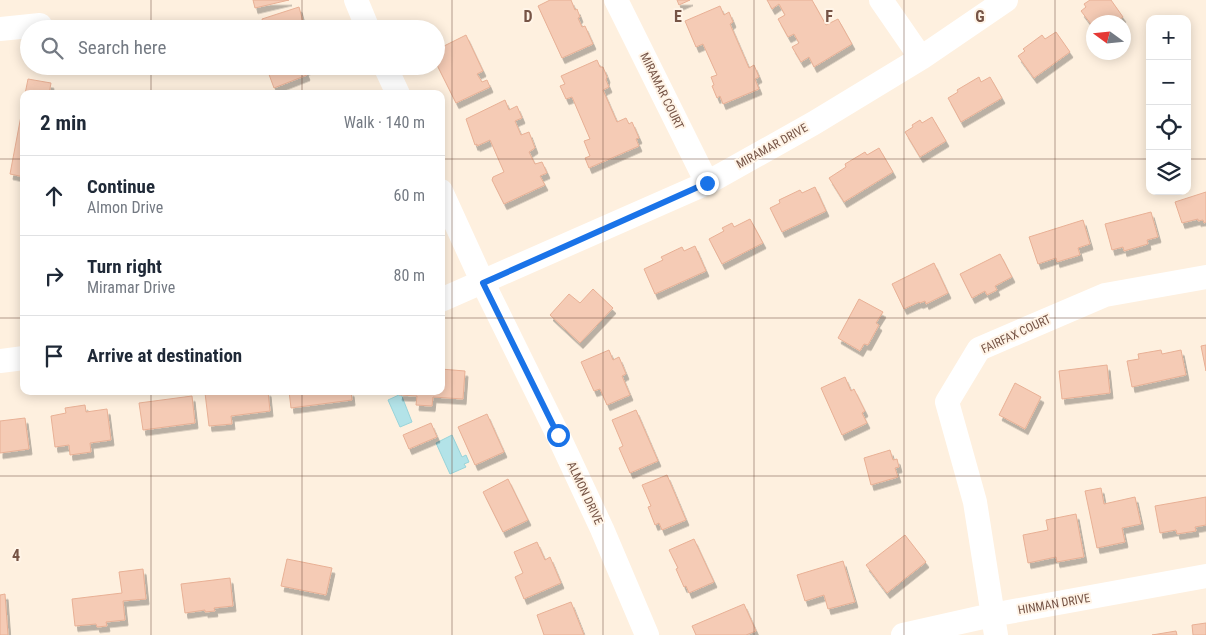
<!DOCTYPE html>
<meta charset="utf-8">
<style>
body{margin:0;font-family:"Roboto Condensed",sans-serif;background:#f2f2f3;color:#1f2937}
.controls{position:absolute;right:15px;top:15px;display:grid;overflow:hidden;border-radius:10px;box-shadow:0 2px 12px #0003}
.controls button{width:45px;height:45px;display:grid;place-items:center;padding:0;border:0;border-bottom:1px solid #e0e1e3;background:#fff;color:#1f2937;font:25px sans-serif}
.compass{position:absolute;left:1086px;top:15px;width:45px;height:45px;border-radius:50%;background:#fff;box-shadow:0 2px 12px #0003;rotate:285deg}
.stop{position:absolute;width:15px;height:15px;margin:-11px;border:4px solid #1a73e8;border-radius:50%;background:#fff}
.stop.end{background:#1a73e8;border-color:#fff;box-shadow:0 1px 5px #0008}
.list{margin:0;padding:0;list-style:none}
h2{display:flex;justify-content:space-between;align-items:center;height:65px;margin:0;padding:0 20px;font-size:21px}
h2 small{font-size:16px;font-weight:400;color:#747a83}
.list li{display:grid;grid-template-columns:32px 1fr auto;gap:15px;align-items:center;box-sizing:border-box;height:80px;padding:0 20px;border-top:1px solid #e0e1e3}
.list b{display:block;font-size:19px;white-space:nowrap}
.list p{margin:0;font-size:16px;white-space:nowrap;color:#747a83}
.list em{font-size:16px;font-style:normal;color:#747a83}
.icon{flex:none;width:28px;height:28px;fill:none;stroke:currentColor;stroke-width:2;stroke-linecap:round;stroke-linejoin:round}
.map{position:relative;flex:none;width:1206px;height:635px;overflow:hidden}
.search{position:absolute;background:#fff;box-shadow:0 2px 12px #0003;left:20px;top:20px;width:425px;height:55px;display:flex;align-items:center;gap:12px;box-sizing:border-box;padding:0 18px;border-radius:28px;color:#747a83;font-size:19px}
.panel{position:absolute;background:#fff;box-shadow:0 2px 12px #0003;left:20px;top:90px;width:425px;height:305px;border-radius:10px}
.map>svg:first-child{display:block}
.water{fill:#b3e3e8;stroke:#99d4da}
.building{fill:#f5cbb5;stroke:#e8b095;filter:url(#shadow)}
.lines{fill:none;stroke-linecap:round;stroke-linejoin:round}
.street{stroke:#fff;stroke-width:24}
.route{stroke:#1a73e8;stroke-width:6}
.grid{fill:none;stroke:#765446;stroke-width:1;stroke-opacity:0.55}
.labels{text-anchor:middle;stroke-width:4;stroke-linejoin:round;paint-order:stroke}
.street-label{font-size:12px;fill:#765446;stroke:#fff4e7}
.grid-label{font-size:16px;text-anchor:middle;font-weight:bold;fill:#765446;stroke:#fff4e7;stroke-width:4;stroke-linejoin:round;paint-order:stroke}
</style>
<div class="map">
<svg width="1206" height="635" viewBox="0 0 1206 635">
<defs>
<filter id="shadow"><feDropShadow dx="3" dy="5.5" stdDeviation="0" flood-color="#0004"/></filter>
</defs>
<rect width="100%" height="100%" fill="#fef0df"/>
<path class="water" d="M401,394L412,422L400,427L388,400Z
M452,435L462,457L466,455L469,462L464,464L466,467L450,474L436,443Z"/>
<path class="building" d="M253,0H289L255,8Z
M550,0H571L575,10L577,9L580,17L578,18L582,27L585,26L593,44L562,58L538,6Z
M677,0H690L679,5Z
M767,0H812L826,25L838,19L852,44L814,67L809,57L801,62L792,47L799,43L794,34L788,37L778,19L785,15L779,4L772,9Z
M1090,0H1111L1123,17L1115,22H1094V28L1081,11L1086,7L1084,4Z
M720,6L724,15L729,12L733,22L730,24L749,68L754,65L759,77L755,79L759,89L723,104L720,96L717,98L712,86L714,85L711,77L717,75L703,44L696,47L685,21Z
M299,7L305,29H265L262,19Z
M1056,32L1070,52L1034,78L1018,56L1025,51L1023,49L1042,35L1045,39Z
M466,35L483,71L477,74L482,82L487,80L490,87L456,103L436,63V50Z
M597,60L600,67H603L607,77L606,80L609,87L603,90L617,122L626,118L629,124L632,122L639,138L636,139L639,146L589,168L585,158L590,156L584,141L590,139L572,97L566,99L560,86L565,84L561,76Z
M271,66H313L305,70L307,75L274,88L267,69L272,68Z
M979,77L981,82L990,77L1002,98L961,122L948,98L958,92L957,90Z
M28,79L51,83L49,94H25Z
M24,100V177L10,174Z
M505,100L509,110L517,106L522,118L515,121L521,135L529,132L535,148L529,152L535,164L542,162L547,173L540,176L545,185L504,204L492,180L493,177L504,172L490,140L477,146V144L475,145L466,119Z
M932,117L946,141L920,157L905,132L913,127L912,125L920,120L922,123Z
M879,148L893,172L844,202L829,178L846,167L845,164L865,152L867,155Z
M815,187L826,211L782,232L770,208L780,203L779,200L800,190L802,193Z
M1206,192V222L1204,223L1203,220L1198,221V219L1182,223L1175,202Z
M1151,212L1158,237L1147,240L1148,244L1124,251L1123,247L1112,250L1105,224Z
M750,219L763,243L722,264L709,239L724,231L722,228L732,223L734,227Z
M1083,220L1090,244L1078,248L1080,255L1057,262L1056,258L1038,264L1029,237Z
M695,246L706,271L655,294L644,269L663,260L661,257L682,247L684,251Z
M1000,254L1012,277L995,286L997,290L987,295L985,291L972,298L960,274Z
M934,263L948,293L926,304L925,301L920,303L919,302L904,309L892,284Z
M593,289L613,308L580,343L550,315L569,294L580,303Z
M859,299L883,312L876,323L879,325L868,345L864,344L860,351L838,338Z
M1206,345V371L1201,346Z
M609,350L613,360L619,357L626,374L622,376L630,395L607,405L600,389L594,391L581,362Z
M1161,350L1162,354L1181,350L1186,375L1132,387L1127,361L1139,359L1138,354Z
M1107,365L1110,393L1062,399L1059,371Z
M441,369L465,371L463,399L433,397L432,406L416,405L417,396L399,395L400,391H441Z
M845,377L851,391L854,389L865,411L862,413L867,423L842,435L821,388Z
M1015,383L1041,397L1025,429L999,415Z
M218,391H268L270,411L231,416L232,424L209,426L205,393Z
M289,391H351L352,400L291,408Z
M192,396L195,423L143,430L139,403Z
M85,405L86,412L107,409L111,440L90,443L91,452L70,455L69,445L55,447L51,416L66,413L65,408Z
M636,410L658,461L630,473L619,448L623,446L612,420Z
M487,414L504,452L475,465L458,427Z
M25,418L29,449L0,453V421Z
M431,423L437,437L409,449L403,435Z
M890,450L893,460L897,459L899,467L895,468L898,477L871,485L864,458Z
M667,475L686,520L662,530L659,523L655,525L648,507L651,506L642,485Z
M508,479L528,520L503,532L483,492Z
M1101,488L1104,504L1135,497L1141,524L1122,528L1125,542L1097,548L1085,491Z
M1206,497V525L1195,527L1196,531L1177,534L1176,530L1160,533L1155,506Z
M1076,514L1084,557L1057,562L1056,557L1028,563L1023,535L1048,530L1046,520Z
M905,535L926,562L887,593L866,565Z
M694,539L714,582L689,593L686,586L684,587L676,569L678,568L669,550Z
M537,542L545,560L550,557L561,583L524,599L515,577L523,573L514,552Z
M287,559L332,568L326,595L281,586Z
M843,561L855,602L828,609L824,595L805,601L797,575Z
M143,569L146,599L123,601L125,620L106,622L107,626L97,627L96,624L75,626L72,599L122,593L119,572Z
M230,578L233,606L214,608L215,611L205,612V610L185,613L181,584Z
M5,594L8,635H0V595Z
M571,602L584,635H544L537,615Z
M744,604L756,631L746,635H696L692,626Z
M1206,623V635H1193L1192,625Z
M1176,631L1177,635H1152Z"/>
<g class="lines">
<path class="street" d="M356,0L368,29
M616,0L707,183
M881,0L921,58
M0,29L40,25
M385,66L398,94
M441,191L483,283L558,435L602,529L647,635
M441,300L707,183L814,123L921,58L1006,0
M0,361L24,358
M903,635L992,615L1206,576
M996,635L975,502L947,402L979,349L1105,295L1206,277"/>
</g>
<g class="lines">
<path class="route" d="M558,435L483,283L707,183"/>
</g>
<path class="grid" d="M151,0V29M302,0V29M452,0V635M603,0V635M754,0V635M904,0V635M1055,0V635M151,66V94M302,66V94M0,159H24M441,159H1150M1187,159H1206M0,318H24M441,318H1206M151,391V635M302,391V635M0,476H1206"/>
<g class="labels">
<g class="street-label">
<text transform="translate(662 91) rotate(64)" y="4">MIRAMAR COURT</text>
<text transform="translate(772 146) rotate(-29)" y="4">MIRAMAR DRIVE</text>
<text transform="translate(1016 334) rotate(-25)" y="4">FAIRFAX COURT</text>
<text transform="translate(585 493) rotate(65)" y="4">ALMON DRIVE</text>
<text transform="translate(1054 604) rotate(-10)" y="4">HINMAN DRIVE</text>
</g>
</g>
<g class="grid-label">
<text x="528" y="22">D</text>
<text x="678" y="22">E</text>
<text x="829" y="22">F</text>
<text x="980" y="22">G</text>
<text x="16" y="561">4</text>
</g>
</svg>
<div class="controls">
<button>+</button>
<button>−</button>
<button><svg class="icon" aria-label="locate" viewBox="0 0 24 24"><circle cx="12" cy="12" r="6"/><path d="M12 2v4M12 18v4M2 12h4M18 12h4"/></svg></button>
<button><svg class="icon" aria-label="layers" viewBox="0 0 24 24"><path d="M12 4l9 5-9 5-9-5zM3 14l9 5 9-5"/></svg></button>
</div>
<svg class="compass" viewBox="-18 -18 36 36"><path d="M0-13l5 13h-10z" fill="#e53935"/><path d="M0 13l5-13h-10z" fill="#747a83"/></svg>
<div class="stop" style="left:558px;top:435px"></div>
<div class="stop end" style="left:707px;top:183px"></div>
<div class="search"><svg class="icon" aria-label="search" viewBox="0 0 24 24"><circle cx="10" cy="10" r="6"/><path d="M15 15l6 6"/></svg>Search here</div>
<section class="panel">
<h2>2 min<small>Walk · 140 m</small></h2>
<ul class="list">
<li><svg class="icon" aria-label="ahead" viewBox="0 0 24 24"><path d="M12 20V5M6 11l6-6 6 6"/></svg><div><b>Continue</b><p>Almon Drive</p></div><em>60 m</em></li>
<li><svg class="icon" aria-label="right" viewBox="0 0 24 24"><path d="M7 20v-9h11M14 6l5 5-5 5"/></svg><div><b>Turn right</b><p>Miramar Drive</p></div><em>80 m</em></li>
<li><svg class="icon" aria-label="arrive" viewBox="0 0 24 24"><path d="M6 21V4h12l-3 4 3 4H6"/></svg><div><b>Arrive at destination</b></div></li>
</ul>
</section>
</div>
